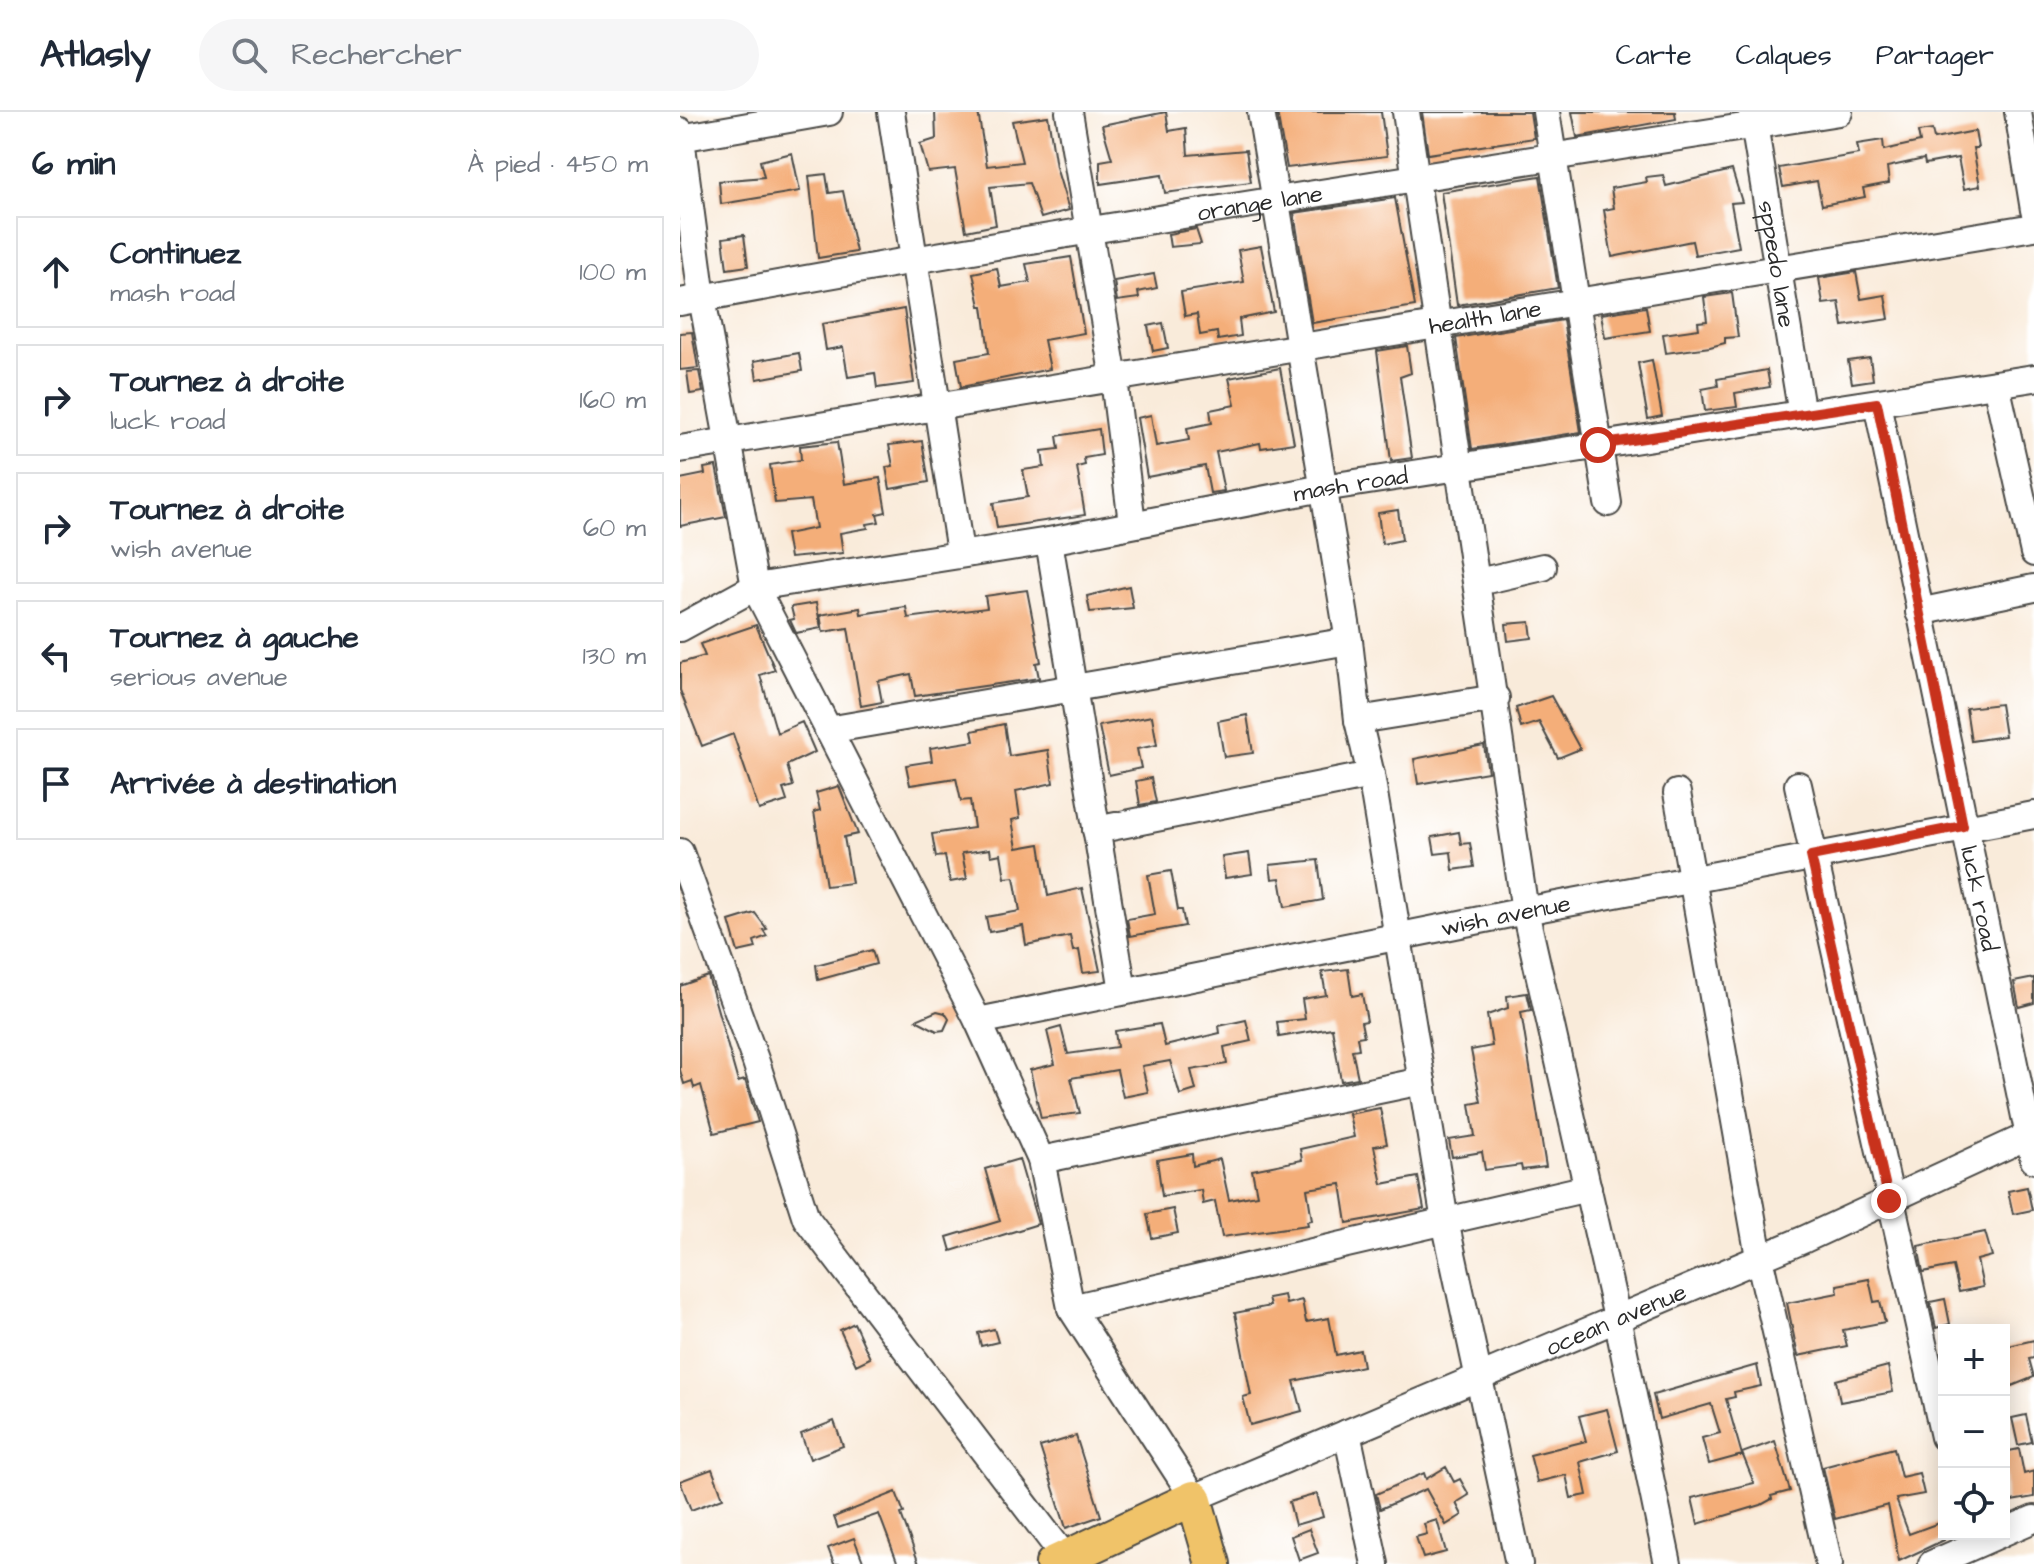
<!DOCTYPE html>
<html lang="fr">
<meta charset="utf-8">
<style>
body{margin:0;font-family:"Architects Daughter",sans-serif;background:#f6f6f7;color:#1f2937}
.controls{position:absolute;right:24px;bottom:24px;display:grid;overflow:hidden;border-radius:0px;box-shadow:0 4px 20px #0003}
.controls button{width:72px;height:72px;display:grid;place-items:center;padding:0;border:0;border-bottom:2px solid #e0e1e3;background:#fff;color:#1f2937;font:40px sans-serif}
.stop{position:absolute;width:24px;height:24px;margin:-18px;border:6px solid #c8321e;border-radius:50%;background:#fff}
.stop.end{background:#c8321e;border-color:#fff;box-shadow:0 2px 8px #0008}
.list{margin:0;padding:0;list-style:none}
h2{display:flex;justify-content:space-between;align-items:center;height:104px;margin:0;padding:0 32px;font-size:34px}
h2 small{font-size:26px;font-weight:400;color:#747a83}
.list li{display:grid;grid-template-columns:52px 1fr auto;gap:24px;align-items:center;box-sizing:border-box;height:112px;margin:0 16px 16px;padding:0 16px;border:2px solid #e0e1e3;border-radius:0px}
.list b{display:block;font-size:30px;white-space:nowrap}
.list p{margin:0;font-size:26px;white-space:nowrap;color:#747a83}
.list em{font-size:26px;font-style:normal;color:#747a83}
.icon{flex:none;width:44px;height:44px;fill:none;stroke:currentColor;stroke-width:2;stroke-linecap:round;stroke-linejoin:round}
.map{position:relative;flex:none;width:1354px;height:1452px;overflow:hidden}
header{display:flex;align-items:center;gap:48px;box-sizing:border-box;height:112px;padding:0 40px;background:#fff;border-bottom:2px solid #e0e1e3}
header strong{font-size:38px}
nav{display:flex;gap:44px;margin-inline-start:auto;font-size:28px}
.search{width:560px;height:72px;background:#f6f6f7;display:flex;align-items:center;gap:20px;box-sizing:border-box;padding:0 28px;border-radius:44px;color:#747a83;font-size:30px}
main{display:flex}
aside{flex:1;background:#fff}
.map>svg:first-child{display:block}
.building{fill:#f4ae79}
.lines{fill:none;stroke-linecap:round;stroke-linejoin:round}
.minor-casing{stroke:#4a4845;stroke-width:30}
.major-casing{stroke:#4a4845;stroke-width:38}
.minor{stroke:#fff;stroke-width:26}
.major{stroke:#f0c369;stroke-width:34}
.route{stroke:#c8321e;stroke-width:10}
.labels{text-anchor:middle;stroke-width:6;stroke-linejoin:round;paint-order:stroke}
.street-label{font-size:24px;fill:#2b2b2b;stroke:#fff}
</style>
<header>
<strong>Atlasly</strong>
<div class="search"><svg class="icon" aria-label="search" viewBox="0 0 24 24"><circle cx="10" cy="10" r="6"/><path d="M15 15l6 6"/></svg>Rechercher</div>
<nav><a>Carte</a><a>Calques</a><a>Partager</a></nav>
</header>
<main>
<aside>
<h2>6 min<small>À pied · 450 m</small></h2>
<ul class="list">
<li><svg class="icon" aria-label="ahead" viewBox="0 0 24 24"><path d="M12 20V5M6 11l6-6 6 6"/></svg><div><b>Continuez</b><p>mash road</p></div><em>100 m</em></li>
<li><svg class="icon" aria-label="right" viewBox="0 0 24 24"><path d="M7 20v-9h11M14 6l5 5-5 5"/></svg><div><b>Tournez à droite</b><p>luck road</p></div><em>160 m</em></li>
<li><svg class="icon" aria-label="right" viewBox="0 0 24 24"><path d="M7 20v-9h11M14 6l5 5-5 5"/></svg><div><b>Tournez à droite</b><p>wish avenue</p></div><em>60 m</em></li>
<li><svg class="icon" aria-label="left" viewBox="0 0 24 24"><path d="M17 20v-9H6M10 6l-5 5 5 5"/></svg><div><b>Tournez à gauche</b><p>serious avenue</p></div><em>130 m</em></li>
<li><svg class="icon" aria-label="arrive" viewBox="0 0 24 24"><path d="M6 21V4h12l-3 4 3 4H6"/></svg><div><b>Arrivée à destination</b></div></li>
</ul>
</aside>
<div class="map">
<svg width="1354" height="1452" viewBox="0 0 1354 1452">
<rect width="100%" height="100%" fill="#fff"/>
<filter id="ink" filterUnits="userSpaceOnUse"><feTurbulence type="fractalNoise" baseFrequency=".0125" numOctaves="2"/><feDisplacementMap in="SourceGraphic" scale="16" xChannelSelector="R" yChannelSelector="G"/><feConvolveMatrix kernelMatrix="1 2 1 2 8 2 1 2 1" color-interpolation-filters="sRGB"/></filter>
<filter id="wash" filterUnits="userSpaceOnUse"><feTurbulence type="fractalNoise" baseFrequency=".006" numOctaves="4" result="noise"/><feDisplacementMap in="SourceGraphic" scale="32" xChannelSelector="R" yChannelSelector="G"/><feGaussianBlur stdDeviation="1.8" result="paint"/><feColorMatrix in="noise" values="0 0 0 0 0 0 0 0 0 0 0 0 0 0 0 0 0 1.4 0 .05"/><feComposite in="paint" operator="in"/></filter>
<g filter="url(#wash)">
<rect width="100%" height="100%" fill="#f9ebda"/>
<g id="blocks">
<path class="building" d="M255,0H298L307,54L342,50L332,9L368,4L376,55L389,98L361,106L349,71L310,75L316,113L286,119L275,57L248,60L240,32L256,27Z
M486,0L489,19L506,16L508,43L566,38L571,70L485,81L482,63L420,72V49L432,47L422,13Z
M597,0H701L707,44L607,56Z
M742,0H850L854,26L748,42Z
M892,0H995L996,7L897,25Z
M1252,18L1254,27L1295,19L1298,36H1293L1300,74L1284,77L1278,46L1245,52L1244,47L1207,55L1209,71L1183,76L1185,85L1142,93L1137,69L1103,75L1099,56L1179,42L1177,32L1203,28L1204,38L1240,30L1238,20Z
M112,41L120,79L41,92L39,69L84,65L80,49Z
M1052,58L1062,90L1051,91L1059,135L1015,143L1012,129L932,145L924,98L934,96L931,76L967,70L966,65L983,63L986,74Z
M146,62L149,81L163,79L176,140L138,146L129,64Z
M860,64L878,176L777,193L761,80Z
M715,86L735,194L632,211L614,101Z
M516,117L521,132L490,135L488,122Z
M64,123L68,154L47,157L43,126Z
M581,134L594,200L559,207L561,224L538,228L537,220L520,223L517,202L505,204L501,180L564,170L558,138Z
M391,145L404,221L364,228L370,257L281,275L276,247L309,241L303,194H300L293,161L317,156L321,175L350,170L346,152Z
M1176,160L1181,187L1205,183L1209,207L1163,214L1159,190L1143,192L1139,166Z
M474,162L477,176L458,180L459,186L437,189L434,169Z
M1052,181L1058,225L1045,226V231L1030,235L986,241L983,222L1019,217L1018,210L1027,209L1024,185Z
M966,195L970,219L925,226L921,202Z
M224,197L234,271L197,276L195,261L168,265L163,235L146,238L142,212Z
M883,208L901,320L792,337L776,226Z
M483,211L488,236L473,239L468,214Z
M12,220L18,256L0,258V221Z
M727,234L731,261L720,265L732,346L711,349L697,239Z
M119,241L122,259L77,267L74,249Z
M1190,246L1193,268L1172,271L1168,249Z
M972,248L982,304L968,307L958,251Z
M600,256L614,331L581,336L580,331L536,340L544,379L530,381L525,354L467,365L457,306L471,303L476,334L509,328L507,316L532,311L530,298L555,293L549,266Z
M1087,258L1090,275L1055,281L1057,295L1025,299L1022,277L1038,274L1037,267Z
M19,259L23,280L10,282L7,260Z
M419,317L422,343L404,346L405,353L397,355L405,403L317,416L313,391L348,385L343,358L364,355L362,339L379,337L377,324Z
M242,329L249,370L210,377L206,355L213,354L209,333Z
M157,330L164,372L200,366L206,400L197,402L199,410L187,412L188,416L160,421L163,441L110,446L106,422L136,416L131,388L95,391L90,353L121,348L120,334Z
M36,354L46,405L0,414V367L25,362L24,356Z
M718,398L722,428L702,432L698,401Z
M449,474L453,496L410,500L407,484Z
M347,478L361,550L356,551L359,566L235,584L231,562L198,569L202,590L181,594L168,516L143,520L140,503L180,496L181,502L226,495L228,506L307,496L305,484Z
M136,491L141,516L116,521L110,508L114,507L111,495Z
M850,510L852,526L828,529L826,512Z
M76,513L95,558L80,563L97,621L122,610L135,640L107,653L113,674L103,677L107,689L79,698L53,622L22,634L0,578V551L25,544L20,532Z
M871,584L900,637L878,646L859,610L841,616L836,596Z
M1320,592L1325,624L1291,629L1286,596Z
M567,603L573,641L544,645L538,609Z
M472,604L477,633L457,637L461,656L429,663L419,614Z
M324,612L329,644L368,638L373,671L336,679L340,706L332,708L337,736L360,732L368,784L402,776L420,859L403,861L399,838L393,839L390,824L346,833L343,814L309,820L306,805L340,799L334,765L325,766L321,742L311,744L310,737L282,741L287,767L270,770L265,744L256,745L252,722L294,716L290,688L281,689L276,666L230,673L226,653L252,649L250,636L294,629L292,619Z
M804,633L808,660L738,672L734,647Z
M471,666L476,690L460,693L456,669Z
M159,674L178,722L164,725L172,771L146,774L134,700L140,698L136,681Z
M779,720L781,732L790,731L794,755L773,758L771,740L755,742L752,725Z
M569,741L572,762L545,766L542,745Z
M638,748L643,788L605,795L600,766L592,767L590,753Z
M491,759L498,798H502L505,814L450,824L447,807L475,802L468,763Z
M75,801L87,817L83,818L87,824L74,829L76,836L58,840L49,809Z
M192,838L196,852L138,868L136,853Z
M668,857L672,884L682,882L687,909L681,910L684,924L677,925L679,937L672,938L678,966L661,969L652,916L599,925L597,910L625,907L622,887L646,883L642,860Z
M28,864L58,970L65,968L78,1010L34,1021L21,973L14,976L12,969L4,972L0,958V874Z
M1354,866V891L1339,895L1334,870Z
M847,881L851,898L841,900L866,1055L842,1058L841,1053L805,1058L802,1040L772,1045L769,1028L795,1024L790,992L801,990L791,938L812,934L807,903L828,896L827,884Z
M257,899L265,901L269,907L264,918L257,919L236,908Z
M566,908L571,929L544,935L547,952L511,958L516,978L500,983L490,949L462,954L468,980L443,985L437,958L391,966L400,1001L361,1006L350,958L375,952L367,919L381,915L388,942L437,935L435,919L480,912L485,934L540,921L539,914Z
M700,996L707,1032L694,1034L702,1072L738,1065L744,1097L667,1111L661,1072L627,1077L632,1108L627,1109L628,1113L542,1125L535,1089L523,1092L521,1078L482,1084L477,1048L512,1042L513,1054L540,1047L549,1088L577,1083L572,1058L622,1048L620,1037L674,1025L669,1002Z
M339,1047L358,1112L271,1139L267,1125L320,1109L305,1057Z
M1347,1075L1352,1098L1333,1102L1328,1079Z
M493,1097L498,1121L472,1126L467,1102Z
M1305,1120L1312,1144L1297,1148L1303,1175L1279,1180L1273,1154L1243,1160L1238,1134Z
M1189,1167L1194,1190L1200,1189L1205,1210L1163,1218L1167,1234L1118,1244L1107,1191L1158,1181L1157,1173Z
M604,1183L606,1192L622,1188L626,1210L649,1206L656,1243L680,1238L683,1254L614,1269L622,1299L570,1313L563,1285L571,1283L555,1201L590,1194L588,1186Z
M1265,1187L1270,1212L1256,1216L1250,1190Z
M174,1211L190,1246L176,1253L160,1218Z
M314,1217L318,1230L301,1234L298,1221Z
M1354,1228V1246L1349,1247L1354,1265L1332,1274L1324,1253V1235Z
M1077,1253L1081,1274L1054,1280L1055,1285L1046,1287L1062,1343L1029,1352L1022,1326L1040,1321L1031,1292L979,1307L973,1283Z
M1208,1254L1213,1280L1160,1290L1156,1268Z
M927,1297L938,1339L900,1350L907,1383L891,1386L886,1363L857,1370L850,1343L906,1329L899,1304Z
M1346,1303L1352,1330L1338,1333L1332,1306Z
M154,1309L163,1334L130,1347L121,1322Z
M396,1324L421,1404L386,1416L360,1335Z
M1095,1329L1110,1379L1091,1384L1092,1387L1081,1393L1018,1412L1012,1386L1074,1371L1062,1341Z
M1214,1336L1221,1365L1239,1361L1244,1382L1216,1387L1229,1422L1264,1409V1428L1219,1449L1208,1393L1155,1407L1143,1355Z
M1339,1337L1344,1362L1354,1359V1385L1326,1390L1324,1340Z
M766,1355L774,1370L780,1367L789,1383L776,1391L782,1403L766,1413L746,1377L700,1397L696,1382L744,1361L746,1367Z
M32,1357L43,1386L11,1398L0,1369Z
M216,1380L224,1401L221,1402L239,1452H218L199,1402L158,1416L154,1405Z
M637,1382L643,1405L615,1413L609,1390Z
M757,1408L766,1440L743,1446L736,1425L747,1422L744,1412Z
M629,1417L638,1441L619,1448L611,1424Z
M174,1426L184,1452H154L148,1436Z"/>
</g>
</g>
<g filter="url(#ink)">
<use href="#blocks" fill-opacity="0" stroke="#4a4845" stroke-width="2"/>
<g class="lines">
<g class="minor-casing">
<g id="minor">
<path d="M211,0L280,440"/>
<path d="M389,0L434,267L452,411"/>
<path d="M581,0L669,529L678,608L691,663L765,1109L839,1452"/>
<path d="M726,0L845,799L937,1206L988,1452"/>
<path d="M866,0L928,391"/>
<path id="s1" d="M1072,0L1122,303"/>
<path d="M1338,0L1354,98"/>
<path id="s2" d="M0,19L22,186L75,475L298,909L361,1048L391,1196L514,1386L1125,1127L1354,1021"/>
<path d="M0,26L149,0"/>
<path id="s3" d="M0,190C385,118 772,61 1159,0"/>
<path d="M1316,272L1354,441"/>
<path id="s4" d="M1197,291L1354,1048"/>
<path id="s5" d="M0,337L1354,115"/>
<path d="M369,429L443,879"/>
<path d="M798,470L863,455"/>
<path d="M1239,500L1354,476"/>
<path id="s6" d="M0,516L75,475L369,429L643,376L1354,266"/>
<path d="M678,608L816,586"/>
<path d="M148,618L669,529"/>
<path d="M1118,673L1264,1325"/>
<path d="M997,681L1079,1145L1149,1452"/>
<path d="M416,718L691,663"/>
<path d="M0,740L76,950L126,1106L384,1444L386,1452"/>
<path id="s7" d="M298,909L845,799L1354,703"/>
<path d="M361,1048L742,969"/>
<path d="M391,1196L908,1076"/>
<path d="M667,1321L695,1452"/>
<path d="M1324,1420L1354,1407"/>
<path d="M1252,1452L1320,1422"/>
</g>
</g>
<g class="major-casing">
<path id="major" d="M373,1452L514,1386L533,1452"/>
</g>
<use href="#minor" class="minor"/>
<use href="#major" class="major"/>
</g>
</g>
<g class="lines" filter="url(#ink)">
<path class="route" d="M918,333L1197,291L1283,714L1131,744L1209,1089"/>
</g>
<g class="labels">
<g class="street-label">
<text dy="8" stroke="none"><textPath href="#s3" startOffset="588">orange lane</textPath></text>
<text dy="8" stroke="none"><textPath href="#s1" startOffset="154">sppedo lane</textPath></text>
<text dy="8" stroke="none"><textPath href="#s5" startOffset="816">health lane</textPath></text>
<text dy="8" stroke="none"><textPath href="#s6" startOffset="690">mash road</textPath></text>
<text dy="8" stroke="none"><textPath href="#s4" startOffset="506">luck road</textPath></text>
<text dy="8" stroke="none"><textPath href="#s7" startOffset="538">wish avenue</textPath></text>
<text dy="8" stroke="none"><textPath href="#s2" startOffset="1938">ocean avenue</textPath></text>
</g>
</g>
</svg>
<div class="controls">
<button>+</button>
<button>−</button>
<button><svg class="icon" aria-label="locate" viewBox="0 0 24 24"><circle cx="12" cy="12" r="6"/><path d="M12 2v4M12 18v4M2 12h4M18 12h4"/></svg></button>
</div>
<div class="stop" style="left:918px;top:333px"></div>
<div class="stop end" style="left:1209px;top:1089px"></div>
</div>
</main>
